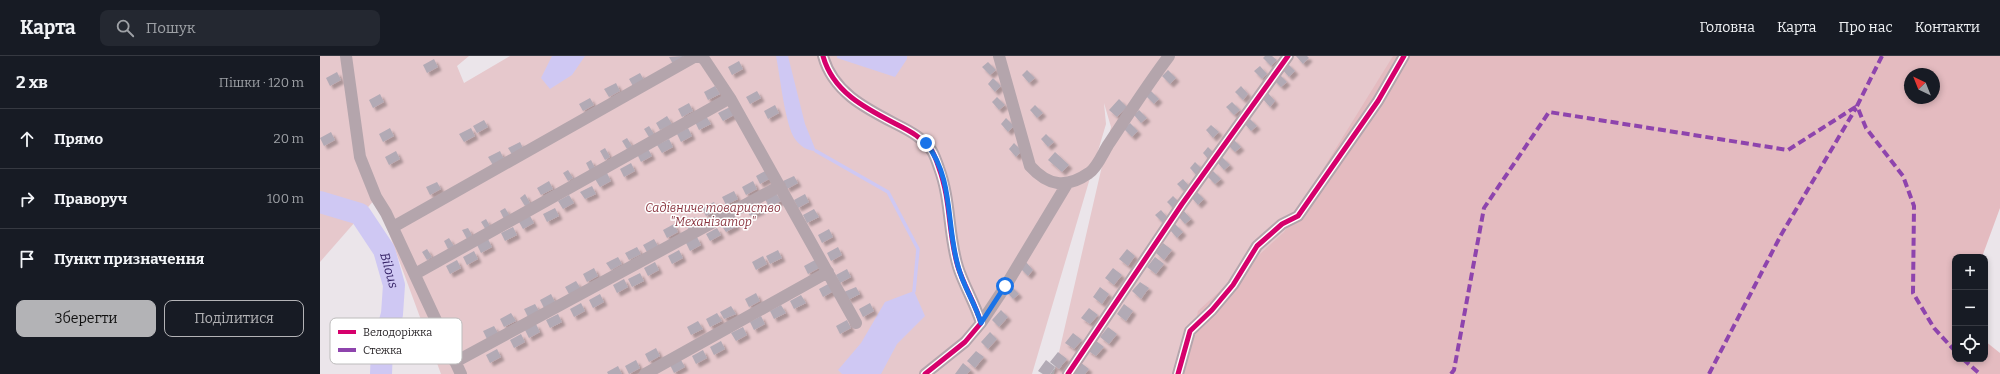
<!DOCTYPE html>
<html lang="uk">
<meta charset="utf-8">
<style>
body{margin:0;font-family:Bitter,serif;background:#242831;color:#f1f3f6}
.controls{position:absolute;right:12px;bottom:12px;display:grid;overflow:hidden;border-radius:8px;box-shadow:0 2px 6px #0003}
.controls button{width:36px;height:36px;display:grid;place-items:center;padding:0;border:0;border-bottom:1px solid #363941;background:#171b24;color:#f1f3f6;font:20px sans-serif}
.compass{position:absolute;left:1584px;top:12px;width:36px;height:36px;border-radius:50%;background:#171b24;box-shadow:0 2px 6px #0003;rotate:317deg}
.stop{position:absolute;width:12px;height:12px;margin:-9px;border:3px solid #1a73e8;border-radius:50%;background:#fff}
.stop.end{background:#1a73e8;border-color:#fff;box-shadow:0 1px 4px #0008}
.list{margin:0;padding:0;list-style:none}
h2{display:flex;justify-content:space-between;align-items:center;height:52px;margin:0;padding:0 16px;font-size:17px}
h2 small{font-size:13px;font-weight:400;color:#9ea1a6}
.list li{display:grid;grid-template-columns:26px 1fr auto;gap:12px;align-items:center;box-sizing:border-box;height:60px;padding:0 16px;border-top:1px solid #363941}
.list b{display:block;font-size:15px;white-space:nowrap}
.list em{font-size:13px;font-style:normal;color:#9ea1a6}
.actions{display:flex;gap:8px;padding:12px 16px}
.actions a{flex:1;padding:9px 0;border:1px solid #b3b3b6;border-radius:8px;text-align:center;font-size:14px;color:#b3b3b6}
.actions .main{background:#b3b3b6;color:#111}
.icon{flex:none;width:22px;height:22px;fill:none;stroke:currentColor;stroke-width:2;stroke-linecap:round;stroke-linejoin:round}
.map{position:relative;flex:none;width:1680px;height:318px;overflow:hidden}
header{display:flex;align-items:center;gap:24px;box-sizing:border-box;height:56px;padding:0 20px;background:#171b24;border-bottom:1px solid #363941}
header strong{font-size:19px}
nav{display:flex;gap:22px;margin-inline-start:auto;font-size:14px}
.search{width:280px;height:36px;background:#242831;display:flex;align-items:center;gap:10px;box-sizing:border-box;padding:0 14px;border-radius:8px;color:#9ea1a6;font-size:15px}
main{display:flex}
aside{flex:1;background:#171b24}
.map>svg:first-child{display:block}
.green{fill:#e6c8cc}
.forest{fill:#e4bbc0;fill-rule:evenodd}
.water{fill:#cfc8f3}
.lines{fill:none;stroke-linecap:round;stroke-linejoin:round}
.stream{stroke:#cfc8f3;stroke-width:3.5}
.river{stroke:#cfc8f3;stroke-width:22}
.building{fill:#b2aab5;filter:url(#shadow)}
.street{stroke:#b4a5ac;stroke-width:12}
.quiet{stroke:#8e44ad;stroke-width:4;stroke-dasharray:8 4;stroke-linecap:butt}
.cycleway-casing{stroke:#fff;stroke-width:8}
.cycleway{stroke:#d6006c;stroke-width:5}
.route{stroke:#1a73e8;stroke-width:5}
.labels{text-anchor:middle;stroke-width:3;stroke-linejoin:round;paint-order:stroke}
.park-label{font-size:12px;font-style:italic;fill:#8b3742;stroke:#fff}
.water-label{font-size:13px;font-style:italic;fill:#311e62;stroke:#fff}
.key{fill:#fff;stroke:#bdbcbc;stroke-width:1}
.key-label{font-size:11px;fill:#221e21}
</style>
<header>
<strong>Карта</strong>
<div class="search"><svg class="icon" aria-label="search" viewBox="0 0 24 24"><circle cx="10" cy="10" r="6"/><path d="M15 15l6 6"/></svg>Пошук</div>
<nav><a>Головна</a><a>Карта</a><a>Про нас</a><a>Контакти</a></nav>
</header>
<main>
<aside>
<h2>2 хв<small>Пішки · 120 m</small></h2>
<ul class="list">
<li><svg class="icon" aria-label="ahead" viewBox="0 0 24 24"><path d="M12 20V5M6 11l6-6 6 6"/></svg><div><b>Прямо</b></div><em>20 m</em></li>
<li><svg class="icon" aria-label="right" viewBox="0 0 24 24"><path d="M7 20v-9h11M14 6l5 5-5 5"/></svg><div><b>Праворуч</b></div><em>100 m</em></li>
<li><svg class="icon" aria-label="arrive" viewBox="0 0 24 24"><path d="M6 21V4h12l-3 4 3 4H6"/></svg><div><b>Пункт призначення</b></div></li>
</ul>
<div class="actions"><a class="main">Зберегти</a><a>Поділитися</a></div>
</aside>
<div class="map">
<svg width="1680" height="318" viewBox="0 0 1680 318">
<defs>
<filter id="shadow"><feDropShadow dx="3.5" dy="3.5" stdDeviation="1" flood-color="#0004"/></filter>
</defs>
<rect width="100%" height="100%" fill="#ebe5ea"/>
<path class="green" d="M0,0H149L137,10L144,27L190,0H1128L931,318H734L791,71L784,47L786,68L712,318H121L56,142L0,206Z"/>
<path class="forest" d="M1073,0H1680V152L1662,201H1635V303H1665V285L1680,297V318H864L878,255L964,176ZM1590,18H1614V42H1590Z"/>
<path class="water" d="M232,0H265L252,19L230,33L221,22Z
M456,0H468L485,68L496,95C487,95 480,90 475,83C465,69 460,19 456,0Z
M517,0H587V3L575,21L517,2Z
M594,235L605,260L577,288L561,318H522L518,314L541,287L565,246Z"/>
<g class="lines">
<path class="stream" d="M496,95L568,136L598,193L594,235"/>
<path class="river" id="s1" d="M0,146L40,158L64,194L74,229L72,258L62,293L61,318"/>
</g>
<path class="building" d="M363,0L364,3L353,8L349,1Z
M945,0H952L957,4L951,10L943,2Z
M976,0H987L989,2L983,8Z
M114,3L118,11L107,17L103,9Z
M419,5L423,13L412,19L408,11Z
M668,6L676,14L670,19L662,11Z
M967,7L975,15L969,21L962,13Z
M940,10L947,18L942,23L934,15Z
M707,14L715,22L709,27L702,19Z
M848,14L856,22L850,28L842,20Z
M17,16L21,24L10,30L6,22Z
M320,17L324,24L313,30L309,23Z
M959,18L967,26L961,31L953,23Z
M673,22L681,30L675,36L668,28Z
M296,27L300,35L289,41L284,33Z
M395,30L400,38L388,44L384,36Z
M921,30L928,38L923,44L915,36Z
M437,35L441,42L430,48L426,41Z
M831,35L839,43L834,48L826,40Z
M948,37L955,45L950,51L942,42Z
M60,38L64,46L53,52L49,44Z
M677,41L685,49L679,54L672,46Z
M270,42L274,49L263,55L259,48Z
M799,43L807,51L797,61L789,54Z
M912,46L920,54L914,59L906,51Z
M369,47L373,55L362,61L358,53Z
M455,49L459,57L448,63L444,55Z
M715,49L723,57L717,62L710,54Z
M410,51L414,59L403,65L398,57Z
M819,54L827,62L821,67L814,59Z
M347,60L352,68L340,74L336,67Z
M386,60L391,68L379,74L375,66Z
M686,62L694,70L688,76L681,68Z
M929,62L937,70L931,75L924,67Z
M164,64L168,71L157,77L153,70Z
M810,67L818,75L812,81L804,73Z
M891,69L899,76L893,82L886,74Z
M329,70L334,78L329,81L324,73Z
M70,72L74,80L63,86L59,78Z
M151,72L155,80L144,86L139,78Z
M368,72L372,80L361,86L357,78Z
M11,76L15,84L4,90L0,82Z
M726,78L734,86L728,91L721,83Z
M307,82L312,90L307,93L302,85Z
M349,83L353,91L342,97L337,89Z
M913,83L921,91L915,96L907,88Z
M200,86L204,94L193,100L188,92Z
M694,87L702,95L696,101L689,93Z
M888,91L896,99L890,105L883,97Z
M285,92L290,101L285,104L280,95Z
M328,93L332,100L321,106L317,98Z
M76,95L80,103L69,109L65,101Z
M180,95L184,103L173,109L168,101Z
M735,96L749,109L742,116L728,104Z
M902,101L910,109L904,114L897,106Z
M271,104L275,112L270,115L266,107Z
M875,106L883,114L877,120L870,112Z
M311,107L315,115L304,121L300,113Z
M248,114L253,122L248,125L243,117Z
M447,114L451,122L440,128L436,120Z
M893,115L901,123L895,128L888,121Z
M287,117L291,125L280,131L275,123Z
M474,120L478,127L467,133L463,125Z
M863,123L870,131L865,136L857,128Z
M229,125L233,133L221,139L217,132Z
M433,125L437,133L426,139L422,131Z
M117,126L121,133L110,139L106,131Z
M272,130L276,138L265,143L260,136Z
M414,135L418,143L406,149L402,141Z
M876,135L884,143L878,149L871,141Z
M456,137L461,145L449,151L445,143Z
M205,138L210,147L205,150L200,142Z
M485,138L489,146L478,152L474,144Z
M249,139L254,147L243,153L238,145Z
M853,140L861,148L855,154L847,146Z
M394,146L398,154L386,160L382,152Z
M438,146L442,154L430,160L426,152Z
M185,152L190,160L184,163L180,155Z
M235,152L239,160L227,166L223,158Z
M494,153L499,161L487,167L483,159Z
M841,154L848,162L843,167L835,159Z
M863,154L871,163L865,168L858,160Z
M210,160L214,167L203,173L199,166Z
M376,161L380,168L369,174L365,166Z
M166,163L171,172L166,174L161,166Z
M413,163L417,170L406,176L401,169Z
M354,168L358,176L347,182L343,174Z
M855,168L863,176L857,182L850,174Z
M193,171L197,179L185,185L181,177Z
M148,172L152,179L147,183L142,174Z
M397,172L401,179L390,185L386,178Z
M509,173L513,181L502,187L498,179Z
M377,181L381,189L370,195L366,187Z
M129,182L134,190L128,193L124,185Z
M168,183L172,191L161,197L157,189Z
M334,183L338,190L327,196L323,189Z
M843,187L852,194L844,204L836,197Z
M317,191L321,198L309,204L305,197Z
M518,191L522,199L511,205L507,197Z
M107,193L112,201L107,204L102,196Z
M807,193L815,200L808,210L799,203Z
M359,194L363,202L352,208L348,200Z
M458,194L462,202L450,208L446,200Z
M154,195L158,203L147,209L143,201Z
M443,200L447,208L436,214L432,206Z
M298,201L302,208L291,214L286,207Z
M835,201L844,208L836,218L827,211Z
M137,204L141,212L130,218L126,210Z
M495,204L499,212L488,218L484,210Z
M335,206L339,214L328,220L324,212Z
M706,206L713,214L708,220L700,212Z
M274,212L278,220L267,226L263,218Z
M793,212L802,219L794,229L785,222Z
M527,213L531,221L520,227L516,219Z
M320,217L324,225L312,231L308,223Z
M304,223L308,231L297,237L293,229Z
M256,225L261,233L249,238L245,231Z
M820,226L829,232L821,243L812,235Z
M510,227L514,235L503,241L499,233Z
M691,230L699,238L693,243L686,235Z
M536,231L540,238L528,244L524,236Z
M780,231L789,238L782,248L773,241Z
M436,237L440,245L429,251L425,243Z
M231,238L235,246L224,252L220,244Z
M280,238L284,246L273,252L269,244Z
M481,239L486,247L474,253L470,245Z
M261,247L265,255L254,261L250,253Z
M550,247L554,255L543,261L539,253Z
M215,248L219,255L208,261L204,253Z
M804,248L813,255L806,265L797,258Z
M461,249L466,257L454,263L450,255Z
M411,250L416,258L404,263L400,256Z
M769,252L778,259L770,268L761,262Z
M681,254L688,261L679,271L672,264Z
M191,257L196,265L184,271L180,263Z
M397,257L402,265L390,271L386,263Z
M238,258L242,266L230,272L226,264Z
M441,260L445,268L434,274L430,266Z
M527,264L531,272L520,278L516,270Z
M378,265L383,273L371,279L367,271Z
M216,268L220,276L209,282L205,274Z
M174,270L178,277L167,283L163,275Z
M423,271L427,279L416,285L411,277Z
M788,271L797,278L789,288L780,281Z
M670,276L677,283L668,293L661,286Z
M753,277L762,284L754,293L745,287Z
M201,278L205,286L194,292L190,284Z
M775,284L784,291L776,300L767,294Z
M401,285L405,293L394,299L390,291Z
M336,292L340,300L329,306L325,298Z
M177,293L181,301L170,307L166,299Z
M383,294L387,302L376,308L372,300Z
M656,295L664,301L655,312L647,305Z
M738,296L747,303L739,313L730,306Z
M316,304L320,312L309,318L305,310Z
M361,304L365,311L354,317L350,309Z
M726,304L735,311L730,318H723L718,315Z
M760,306L769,313L765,318H755Z
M643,307L651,314L647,318H635Z
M298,310L302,318H288L287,316Z"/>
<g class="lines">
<path class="street" d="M26,0L40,101L56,141L66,157L141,318
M379,0L384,3L410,42L536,267
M503,0C513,36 545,52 576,68C590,75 603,82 612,95C615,100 617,106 619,112C631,144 628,178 638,211C644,230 655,247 661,267L645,286L605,318
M679,0L710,110C728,130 746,133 769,117C777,112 783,97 788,89C808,59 827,29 849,0
M73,171L374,1H379
M95,218L410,42
M661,267L685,231L747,128
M135,306L460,130
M325,318L508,216
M748,318L862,148L968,0
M858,318L870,275L892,254L913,229L937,190L962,168L978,160L1058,45L1084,0"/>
<path class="quiet" d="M1562,0L1537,50L1546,72L1583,120L1594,150L1593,237L1614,272L1635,295
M1643,303L1660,318
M1131,318L1134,314L1164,152L1229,56L1468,94L1537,50
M1389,318L1461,179L1536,52"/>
<g class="cycleway-casing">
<path id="cycleway" d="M503,0C513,36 545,52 576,68C590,75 603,82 612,95C615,100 617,106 619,112C631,144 628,178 638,211C644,230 655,247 661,267L645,286L605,318
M748,318L862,148L968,0
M858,318L870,275L892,254L913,229L937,190L962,168L978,160L1058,45L1084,0"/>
</g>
<use href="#cycleway" class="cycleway"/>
</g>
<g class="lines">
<path class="route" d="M606,87C634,122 626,169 638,210C643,230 655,247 661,267L685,230"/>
</g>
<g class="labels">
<g class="park-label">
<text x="393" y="156">Садівниче товариство<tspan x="393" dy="14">"Механізатор"</tspan></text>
</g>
<g class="water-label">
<text dy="5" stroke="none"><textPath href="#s1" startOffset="106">Bilous</textPath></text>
</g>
</g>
<rect x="10" y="262" width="132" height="46" rx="6" class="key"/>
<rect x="18" y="274" width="18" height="4" fill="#d6006c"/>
<rect x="18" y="292" width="18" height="4" fill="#8e44ad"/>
<g class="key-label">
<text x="43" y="280">Велодоріжка</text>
<text x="43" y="298">Стежка</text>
</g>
</svg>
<div class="controls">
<button>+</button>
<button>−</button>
<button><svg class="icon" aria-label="locate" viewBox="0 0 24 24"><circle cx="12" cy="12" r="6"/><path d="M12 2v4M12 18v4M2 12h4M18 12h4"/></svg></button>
</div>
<svg class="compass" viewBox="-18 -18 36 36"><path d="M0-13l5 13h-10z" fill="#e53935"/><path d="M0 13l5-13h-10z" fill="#9ea1a6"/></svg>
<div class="stop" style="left:685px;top:230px"></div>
<div class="stop end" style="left:606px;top:87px"></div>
</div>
</main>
